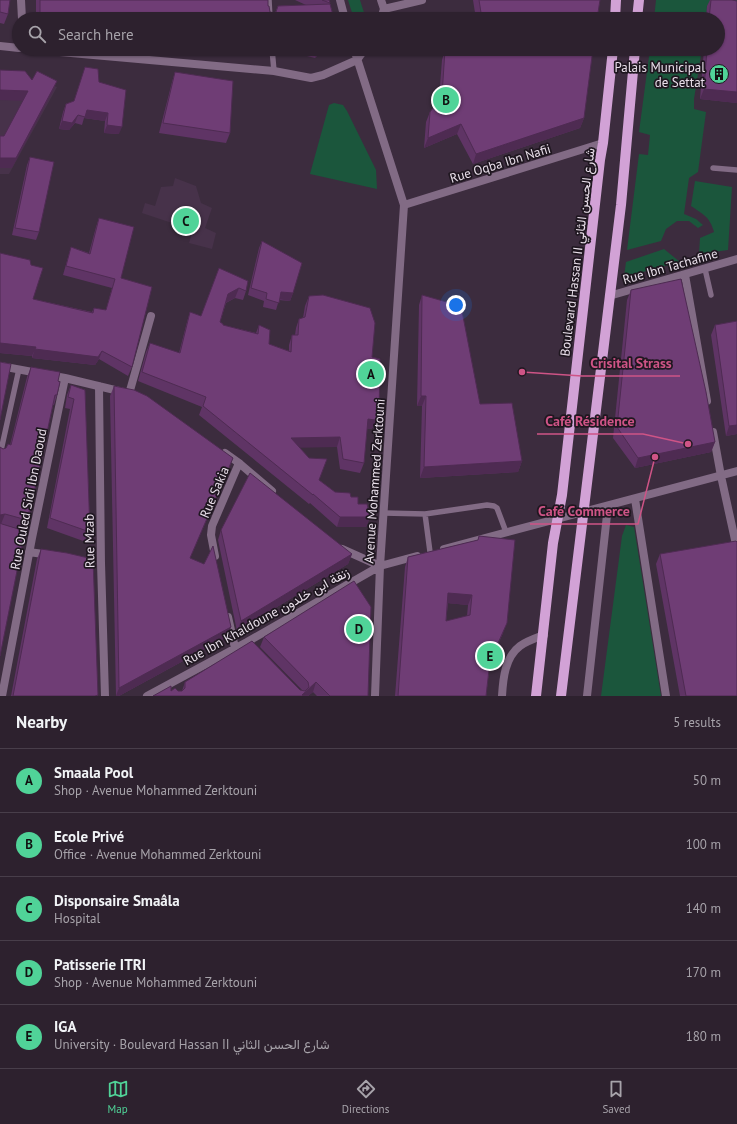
<!DOCTYPE html>
<meta charset="utf-8">
<style>
body{margin:0;font-family:"PT Sans",Vazirmatn,sans-serif;background:#392e3a;color:#f1f3f6}
.you{position:absolute;left:456px;top:305px;width:14px;height:14px;margin:-10px;border:3px solid #fff;border-radius:50%;background:#1a73e8;box-shadow:0 0 0 6px #1a73e833}
.badge{display:grid;place-items:center;width:26px;height:26px;border-radius:50%;background:#50d398;color:#111;font-size:13px;font-weight:700}
.pin{position:absolute;translate:-50% -50%;border:2px solid #fff;box-shadow:0 1px 4px #0006}
.list{margin:0;padding:0;list-style:none}
h2{display:flex;justify-content:space-between;align-items:center;height:52px;margin:0;padding:0 16px;font-size:17px}
h2 small{font-size:13px;font-weight:400;color:#a7a3aa}
.list li{display:grid;grid-template-columns:26px 1fr auto;gap:12px;align-items:center;box-sizing:border-box;height:64px;padding:0 16px;border-top:1px solid #483e4a}
.list b{display:block;font-size:15px;white-space:nowrap}
.list p{margin:0;font-size:13px;white-space:nowrap;color:#a7a3aa}
.list em{font-size:13px;font-style:normal;color:#a7a3aa}
.icon{flex:none;width:22px;height:22px;fill:none;stroke:currentColor;stroke-width:2;stroke-linecap:round;stroke-linejoin:round}
.map{position:relative;flex:none;width:737px;height:696px;overflow:hidden}
.search{position:absolute;background:#2d212e;box-shadow:0 1px 3px #0004;left:12px;right:12px;top:12px;height:44px;display:flex;align-items:center;gap:10px;box-sizing:border-box;padding:0 14px;border-radius:22px;color:#a7a3aa;font-size:15px}
.sheet{height:372px;background:#2d212e}
nav{display:flex;justify-content:space-around;align-items:center;box-sizing:border-box;height:56px;border-top:1px solid #483e4a;background:#2d212e;font-size:11px;color:#a7a3aa}
nav a{display:grid;justify-items:center;gap:2px}
nav .on{color:#50d398}
.map>svg:first-child{display:block}
.built{fill:#47324a}
.green{fill:#1b563c}
.lines{fill:none;stroke-linecap:round;stroke-linejoin:round}
.service{stroke:#826b85;stroke-width:5.5}
.minor{stroke:#826b85;stroke-width:8}
.primary{stroke:#d2a2d6;stroke-width:10}
.wall{fill:#5f3465;fill-rule:evenodd}
.shaded-wall{fill:#4e2b52}
.building{fill:#6f3d75;stroke:#4e2b52;fill-rule:evenodd}
.labels{text-anchor:middle;stroke-width:3.5;stroke-linejoin:round;paint-order:stroke}
.poi-label{font-size:13px;fill:#e9dfea;stroke:#1f1720;text-anchor:end}
.street-label{font-size:13px;fill:#e9dfea;stroke:#1f1720}
.leader{fill:none;stroke:#ce5486;stroke-width:1.5}
.callout-dot{fill:#ce5486;stroke:#1f1720;stroke-width:1.5}
.callout-label{font-size:14px;text-anchor:middle;font-weight:bold;fill:#ce5486;stroke:#1f1720;stroke-width:3.5;stroke-linejoin:round;paint-order:stroke}
</style>
<div class="map">
<svg width="737" height="696" viewBox="0 0 737 696">
<rect width="100%" height="100%" fill="#3c2c3e"/>
<path class="built" d="M0,76L34,79L57,87L9,174H0Z
M175,178L196,186L201,203L212,208L205,228L216,233L212,249L189,243L193,230L142,213L145,203L155,206L161,187L173,186Z"/>
<path class="green" d="M348,0H360L366,19H354Z
M656,0H737V12L707,6L706,19H654Z
M650,49H702L694,99V109L706,112L698,172L689,178L684,214L696,219L703,225L698,228L689,221H677L666,229L661,241L627,250L639,154L648,155L650,135L639,132Z
M334,103L343,105L347,111L376,170L377,189L310,174L329,105Z
M695,181L732,187L728,250L699,254L700,238L714,232C710,217 704,215 691,206Z
M664,249L680,262L624,277L626,262Z
M626,525L634,527L661,696H601L622,536Z"/>
<g class="lines">
<path class="service" d="M269,0L270,19
M272,49L274,71
M713,168L737,170
M705,269L711,295
M0,455L19,369
M384,513L425,514L487,505L494,506L497,508L506,532
M425,514L430,552"/>
<path class="minor" d="M21,0L22,19
M340,0L345,19
M381,0L384,9
M381,19L384,9L422,0
M0,46L19,48
M26,49L274,71L311,78L323,75L357,60
M354,49L404,205L380,566L375,696
M357,60L365,49
M404,205L603,143
M685,275L707,401
M609,296L737,259
M0,366L65,378L123,392
M99,386L101,563L105,696
M129,394L151,316
M713,432L721,476L737,549
M225,453L239,463L272,491
M635,499L666,696
M342,549L380,566
M444,549L737,471
M29,552L50,555
M215,556L211,535L212,526L239,463
M228,617L235,648
M2,696L32,538L65,378
M147,696L247,642L380,566L417,556
M502,696C503,679 505,657 520,646C527,641 536,638 544,635
M587,696L608,506"/>
<path class="primary" d="M615,19L616,0
M637,19L639,0
M536,696L553,543L562,495L600,160L603,143L613,49
M561,696L621,205L635,49"/>
</g>
<path class="wall" d="M0,0L8,14L4,24L0,23Z
M36,0H268V6L270,12L274,13H275L278,6L306,5L295,0H329L334,19H36Z
M473,0H600L597,19H476Z
M710,0H732L737,1V103L700,99L704,49H718V19H706L707,6Z
M279,49H324L315,58Z
M445,50L584,118L580,128L473,164L457,134L424,148L426,122L430,112L439,99L442,60Z
M175,72L230,133L226,143L159,133L172,82Z
M99,82L119,134L104,133L105,121L84,118L82,125L75,123L69,130L59,129L63,112L66,104L74,101Z
M30,157L39,232L36,240L12,235L27,165Z
M99,218L121,278L132,367L128,376L99,359L95,365L32,358V356L0,353V253L33,299L92,312L94,308L106,310L112,288L63,275L71,247L89,253L96,227Z
M262,241L293,293L290,301L279,300L276,310L263,307L264,301L248,295L259,248Z
M219,268L246,291L243,300L235,298L226,303L220,322L223,325L256,333L259,325L269,344L289,351V345L292,335H295L296,328L299,319L303,318L305,306L309,296L372,357L375,425L371,429H367L364,463L360,473L340,469L337,447H299L319,480L335,492L351,497L370,517L366,527H337L310,503L309,504L199,415L202,407L138,381L146,352L150,343L179,353L187,322L190,312L201,316Z
M631,290L715,442L711,452L635,468L613,438L627,300Z
M422,295L480,404L522,461L518,472L420,478L422,406H417L419,305Z
M715,325L737,434L726,436L711,335Z
M31,367L58,381L57,395L54,405H53L30,512L23,530L1,524L0,447L3,449L6,448L10,445L27,377Z
M71,385L85,390L90,532L86,542L47,528L70,409L65,408L67,395Z
M114,386L233,458L229,468L190,558L231,627L227,637L119,696H116L110,396Z
M221,530L352,554L348,564L237,631L218,540Z
M478,540L503,633L490,663L486,696H395L405,567L408,557ZM448,603L468,605L467,616L446,621Z
M41,549L98,695L97,696H11L37,559Z
M660,554L737,696H680L656,564Z
M264,637L368,696H317L313,692L308,696H153L171,691H182L185,682L302,690L260,647Z"/>
<path class="shaded-wall" d="M215,49H263V50Z
M319,49H324L315,58Z
M57,81L53,91L12,168H0V158Z
M704,89L737,92V103L700,99Z
M0,90L28,91L24,101L0,100Z
M87,110L108,113L105,121L84,118Z
M78,115L75,123L69,130L59,129L62,121Z
M584,118L580,128L473,164L476,154Z
M461,124L457,134L424,148L428,138Z
M107,125L122,127L119,134L104,133Z
M239,288L235,298L225,303L228,294Z
M281,292L293,293L290,301L278,299Z
M0,343L36,347L32,356L0,353Z
M35,349L102,351L99,359L95,365L32,358Z
M421,396H426L422,406H417Z
M379,416L375,425L371,429H365L368,419Z
M737,425V434L726,436L729,426Z
M340,437L337,447L288,448L291,438Z
M715,442L711,452L635,468L638,458Z
M233,458L229,468L186,568L190,558Z
M522,461L518,472L420,478L424,467Z
M5,514L1,524H0V515Z
M340,517H370L366,527H337Z
M352,554L348,564L237,631L241,621Z
M448,593L472,595L468,605L445,603Z
M507,623L503,633L486,671L490,661Z
M231,627L227,637L119,696H116L119,688Z
M316,682L313,692L308,696H302V695Z"/>
<path class="building" d="M0,0H10L8,14L0,12Z
M40,0H268V6H269L270,12L274,13L276,12L278,6L330,4L334,19H40Z
M322,0H329L330,3Z
M479,0H600L597,19H482Z
M711,0H732L737,1V92L704,89L707,49H718V19H709Z
M447,49H593L584,118L476,154L461,124L428,138L430,112L442,95L445,50Z
M85,67L98,69L99,82L126,90L122,127L107,125L108,113L87,110L85,117L78,115L72,123L62,121L66,104L74,101Z
M0,70L25,71L32,80L37,71L57,81L16,158H0V136H4L28,91L0,90Z
M175,72L233,81L230,133L163,123Z
M30,157L54,162L39,232L15,228Z
M99,218L134,227L121,278L152,287L132,367L102,351L98,357L35,349L36,347L0,343V253L30,260L31,265L43,268L33,299L93,313L94,308L106,310L115,279L66,266L71,247L90,254Z
M262,241L302,263L293,293L281,292L279,303L266,299L267,293L251,288Z
M219,268L248,281L246,291L239,288L228,294L220,322L223,324V325L258,334L259,325L270,330L269,344L291,352L292,335H298L299,319L305,317L309,296L323,295L370,308L375,323L372,357L380,359L379,416L375,420L368,419L364,463L343,459L340,437L291,438L309,458L327,459L319,480L335,492L350,493L351,497H358V504H367L370,517H340L313,494V495L203,406L206,397L142,372L150,343L180,353L190,312L201,316Z
M681,279L706,392L715,442L638,458L617,427L631,290Z
M422,295L461,306L480,404L512,403L522,461L424,467L426,396H421Z
M737,321V425L729,426L715,325Z
M0,362L11,364L0,420Z
M31,367L60,372L58,381L60,382L57,395H55L30,512H28L27,520L5,514L0,515V447L3,449L6,448L8,444L11,445Z
M71,385L85,390L90,532L50,518L74,399L68,397Z
M114,386L134,390L147,396L233,458L190,558L204,564L213,546L231,627L119,688Z
M250,473L352,554L241,621L221,530Z
M0,523L2,524L25,531L0,656Z
M479,536L515,540L507,623L490,661L486,696H398L408,557L478,540ZM448,593L472,595L470,615L446,621Z
M736,541L737,542V696H686L660,554Z
M41,549L67,553L93,559L98,695L95,696H13Z
M354,581L371,607L368,696H330L316,682L302,695L304,696H153L171,686V691L175,688L178,691H182L185,688V682L252,641L300,690L305,691L309,687L308,682L264,637Z"/>
<defs>
<g id="building-disc" transform="scale(1)"><circle r="9.5" fill="#50d398" stroke="#1f1720"/><path d="M-4-6H4V6H1V3H-1V6H-4ZM-2.5-4.3h1.7v1.8h-1.7ZM.8-4.3h1.7v1.8H.8ZM-2.5-1h1.7V.8h-1.7ZM.8-1h1.7V.8H.8Z" fill="#111"/></g>
</defs>
<g fill-rule="evenodd">
<use href="#building-disc" x="719" y="74"/>
</g>
<g class="labels">
<g class="poi-label">
<text x="705" y="72">Palais Municipal<tspan x="705" dy="15">de Settat</tspan></text>
</g>
<g class="street-label">
<text transform="translate(500 163) rotate(-17)" y="5">Rue Oqba Ibn Nafii</text>
<text transform="translate(577 252) rotate(-83)" y="5">Boulevard Hassan II شارع الحسن الثاني</text>
<text transform="translate(670 266) rotate(-16)" y="5">Rue Ibn Tachafine</text>
<text transform="translate(374 481) rotate(-86)" y="5">Avenue Mohammed Zerktouni</text>
<text transform="translate(214 492) rotate(-67)" y="5">Rue Sakia</text>
<text transform="translate(28 499) rotate(-79)" y="5">Rue Ouled Sidi Ibn Daoud</text>
<text transform="translate(89 541) rotate(-91)" y="5">Rue Mzab</text>
<text transform="translate(266 616) rotate(-29)" y="5">Rue Ibn Khaldoune زنقة ابن خلدون</text>
</g>
</g>
<path class="leader" d="M522 372L582 376H680M688 444L643 434H537M655 457L638 524H530"/>
<g class="callout-dot">
<circle cx="522" cy="372" r="4"/>
<circle cx="688" cy="444" r="4"/>
<circle cx="655" cy="457" r="4"/>
</g>
<g class="callout-label">
<text x="631" y="368">Crisital Strass</text>
<text x="590" y="426">Café Résidence</text>
<text x="584" y="516">Café Commerce</text>
</g>
</svg>
<div class="you"></div>
<div class="pin badge" style="left:371px;top:374px">A</div>
<div class="pin badge" style="left:446px;top:100px">B</div>
<div class="pin badge" style="left:186px;top:221px">C</div>
<div class="pin badge" style="left:359px;top:629px">D</div>
<div class="pin badge" style="left:490px;top:656px">E</div>
<div class="search"><svg class="icon" aria-label="search" viewBox="0 0 24 24"><circle cx="10" cy="10" r="6"/><path d="M15 15l6 6"/></svg>Search here</div>
</div>
<section class="sheet">
<h2>Nearby<small>5 results</small></h2>
<ul class="list">
<li><span class="badge">A</span><div><b>Smaala Pool</b><p>Shop · Avenue Mohammed Zerktouni</p></div><em>50 m</em></li>
<li><span class="badge">B</span><div><b>Ecole Privé</b><p>Office · Avenue Mohammed Zerktouni</p></div><em>100 m</em></li>
<li><span class="badge">C</span><div><b>Disponsaire Smaâla</b><p>Hospital</p></div><em>140 m</em></li>
<li><span class="badge">D</span><div><b>Patisserie ITRI</b><p>Shop · Avenue Mohammed Zerktouni</p></div><em>170 m</em></li>
<li><span class="badge">E</span><div><b>IGA</b><p>University · Boulevard Hassan II شارع الحسن الثاني</p></div><em>180 m</em></li>
</ul>
</section>
<nav>
<a class="on"><svg class="icon" aria-label="map" viewBox="0 0 24 24"><path d="M3 6l6-2 6 2 6-2v14l-6 2-6-2-6 2zM9 4v14M15 6v14"/></svg>Map</a>
<a><svg class="icon" aria-label="directions" viewBox="0 0 24 24"><path d="M12 3l9 9-9 9-9-9zM9 14v-3h6M13 9l2 2-2 2"/></svg>Directions</a>
<a><svg class="icon" aria-label="saved" viewBox="0 0 24 24"><path d="M7 4h10v16l-5-4-5 4z"/></svg>Saved</a>
</nav>
